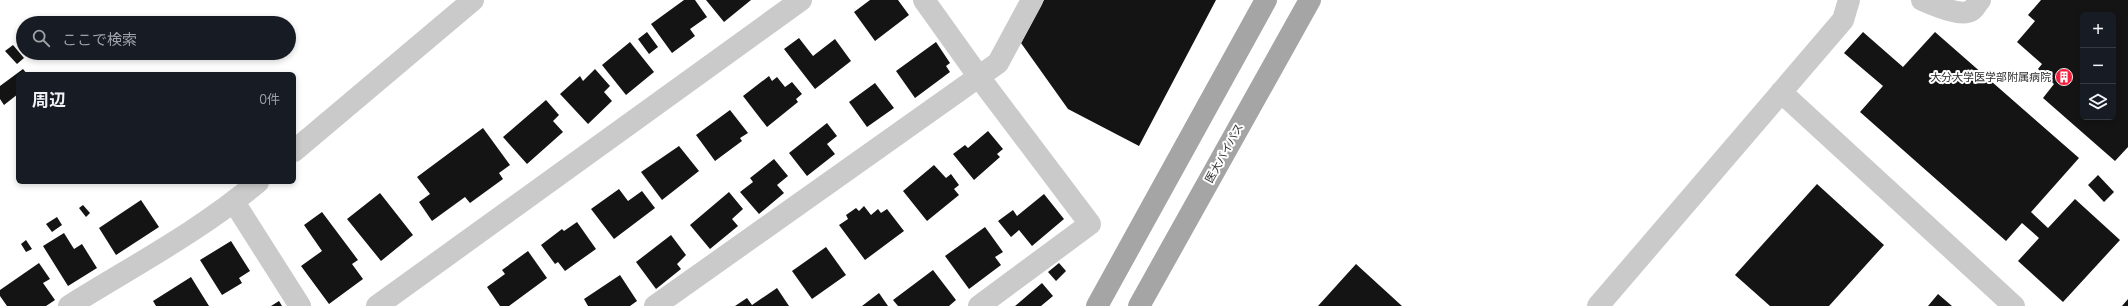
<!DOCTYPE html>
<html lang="ja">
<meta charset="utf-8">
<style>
body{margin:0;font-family:Mulish,"Noto Sans JP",sans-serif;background:#242831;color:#f1f3f6}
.controls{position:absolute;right:12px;top:12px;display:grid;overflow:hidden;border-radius:6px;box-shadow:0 2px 6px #0003}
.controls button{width:36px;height:36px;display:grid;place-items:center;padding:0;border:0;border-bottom:1px solid #363941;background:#171b24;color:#f1f3f6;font:20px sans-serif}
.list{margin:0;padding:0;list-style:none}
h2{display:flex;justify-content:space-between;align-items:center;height:52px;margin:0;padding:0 16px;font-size:17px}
h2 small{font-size:13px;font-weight:400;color:#9ea1a6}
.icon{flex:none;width:22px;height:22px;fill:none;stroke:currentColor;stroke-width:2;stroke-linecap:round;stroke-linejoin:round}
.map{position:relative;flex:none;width:2128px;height:306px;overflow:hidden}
.search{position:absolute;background:#171b24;box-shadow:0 2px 6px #0003;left:16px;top:16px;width:280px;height:44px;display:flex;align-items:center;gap:10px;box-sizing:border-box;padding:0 14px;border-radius:22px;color:#9ea1a6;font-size:15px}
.panel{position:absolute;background:#171b24;box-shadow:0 2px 6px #0003;left:16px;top:72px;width:280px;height:112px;border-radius:6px}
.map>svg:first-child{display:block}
.building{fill:#141414;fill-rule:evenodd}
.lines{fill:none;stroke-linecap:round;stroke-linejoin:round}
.minor{stroke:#cacaca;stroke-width:22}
.major{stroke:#a5a5a5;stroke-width:22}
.labels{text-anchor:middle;stroke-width:4;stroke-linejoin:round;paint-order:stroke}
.poi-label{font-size:11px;fill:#2d2d2d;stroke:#fff;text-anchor:end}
.street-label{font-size:11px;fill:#2d2d2d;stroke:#fff}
</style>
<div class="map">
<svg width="2128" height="306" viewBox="0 0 2128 306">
<rect width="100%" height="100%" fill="#fff"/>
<path class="building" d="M684,0H695L707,17L690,29L695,36L672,53L651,24Z
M706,0H751L724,22Z
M870,0H898L909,15L875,41L854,12Z
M1044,0H1216L1139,146L1068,109L1021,43Z
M2041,0H2128V147L2115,161L2043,98L2054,84L2038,69L2042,64L2017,42L2035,21L2028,15ZM2083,15H2113V117H2083Z
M647,32L658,47L649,54L638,39Z
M1863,32L1903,67L1935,32L2079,158L2031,212L2048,228L2075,199L2120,240L2063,302L2018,261L2039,238L2022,223L2006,241L1860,112L1883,86L1844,53Z
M799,38L813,56L835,39L851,61L815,89L784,49Z
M630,42L654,72L626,95L602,65Z
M936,42L950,63L946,66L950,72L915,98L896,71Z
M13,45L24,58L17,64L5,51Z
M23,69L27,74H18V94L4,105L0,99V86Z
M595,69L610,86L604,92L612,101L588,124L560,94L580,76L583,81Z
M769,76L772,81L777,77L785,87L792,82L802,94L796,99L798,102L767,127L743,96Z
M875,83L894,108L867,127L849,102Z
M546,100L559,115L553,121L563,132L527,164L503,137Z
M730,110L748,133L740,138L742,141L715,161L696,135Z
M827,123L837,136L827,144L835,154L807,176L789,153Z
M483,128L510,165L499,173L503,179L470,203L465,197L432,221L419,202L430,194L417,177Z
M988,131L1003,149L997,154L1000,157L974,180L953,154L965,145L968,148Z
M679,146L699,171L662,200L641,172Z
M774,159L788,176L777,185L784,193L759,214L740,192L753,182L750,178Z
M934,165L946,178L951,174L959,185L954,189L959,195L927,221L903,191Z
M2098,175L2114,192L2104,202L2088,185Z
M1817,184L1884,245L1829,306H1770L1735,275Z
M619,189L628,201L642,191L655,208L614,239L591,209Z
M729,192L743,209L732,219L738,226L710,249L690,225Z
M380,193L413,235L381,261L347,219Z
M1044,194L1064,219L1032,246L1019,230L1011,237L998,221L1013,210L1017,216Z
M141,200L159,227L116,255L99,228Z
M83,205L90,213L86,217L79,208Z
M864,206L871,215L878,209L881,213L887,209L904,231L865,260L839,225L848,219L846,215L856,208L859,211Z
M322,212L358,260L352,264L363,279L329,304L301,266L322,251L304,225Z
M57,217L62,225L52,232L46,224Z
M577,222L596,249L565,271L558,262L555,264L541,245L562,229L564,231Z
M985,227L1003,252L995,257L1001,265L969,289L945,256Z
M64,233L74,249L82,244L97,268L68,286L43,246Z
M671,235L686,255L677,264L681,269L656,289L636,262Z
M26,240L32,249L26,252L21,244Z
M231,241L250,271L239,278L242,283L222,295L200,260Z
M826,247L846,275L812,299L792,271Z
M528,251L547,278L509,306H500L487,287L505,274L502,270Z
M39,263L50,279L43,283L55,300L46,306H7L0,296V290Z
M1059,263L1066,271L1056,281L1048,272Z
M1356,264L1402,306H1318Z
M933,270L956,300L949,306H898L893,300Z
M620,275L637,301L630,306H588L584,299Z
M191,277L209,306H156L153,301Z
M1042,283L1053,296L1041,306H1015Z
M777,288L789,306H735L747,298L752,305Z
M879,293L888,306H862Z
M1938,294L1952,306H1928Z
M2128,299V306H2122Z
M279,301L282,306H271Z"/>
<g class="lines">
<path class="minor" d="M924,0L979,77L1090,224L979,306
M1922,0C1933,4 1961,18 1972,10C1975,8 1977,3 1980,0
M1781,92L2014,306
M294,151L473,0
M234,202L300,306
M69,306C133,266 200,231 258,182
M377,306L801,0
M655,306L998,63L1032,0
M1598,306L1831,34L1843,20L1849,0"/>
<path class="major" d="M1097,306L1266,0
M1139,306L1310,0"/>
</g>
<defs>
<g id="building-disc" transform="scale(0.9)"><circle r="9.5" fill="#f41f3e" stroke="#fff"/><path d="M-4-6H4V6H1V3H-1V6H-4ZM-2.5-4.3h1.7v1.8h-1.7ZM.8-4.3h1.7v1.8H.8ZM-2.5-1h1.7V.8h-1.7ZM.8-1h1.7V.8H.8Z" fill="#fff"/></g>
</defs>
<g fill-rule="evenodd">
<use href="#building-disc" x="2064" y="77"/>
</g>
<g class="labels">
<g class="poi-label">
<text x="2051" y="81">大分大学医学部附属病院</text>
</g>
<g class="street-label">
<text transform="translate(1224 153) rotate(-61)" y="4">医大バイパス</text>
</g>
</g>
</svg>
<div class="controls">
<button>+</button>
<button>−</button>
<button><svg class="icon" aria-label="layers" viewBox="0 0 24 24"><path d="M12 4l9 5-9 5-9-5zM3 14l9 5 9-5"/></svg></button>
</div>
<div class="search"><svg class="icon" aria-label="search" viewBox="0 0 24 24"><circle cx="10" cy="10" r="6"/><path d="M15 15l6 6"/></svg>ここで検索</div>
<section class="panel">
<h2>周辺<small>0件</small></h2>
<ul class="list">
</ul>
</section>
</div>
